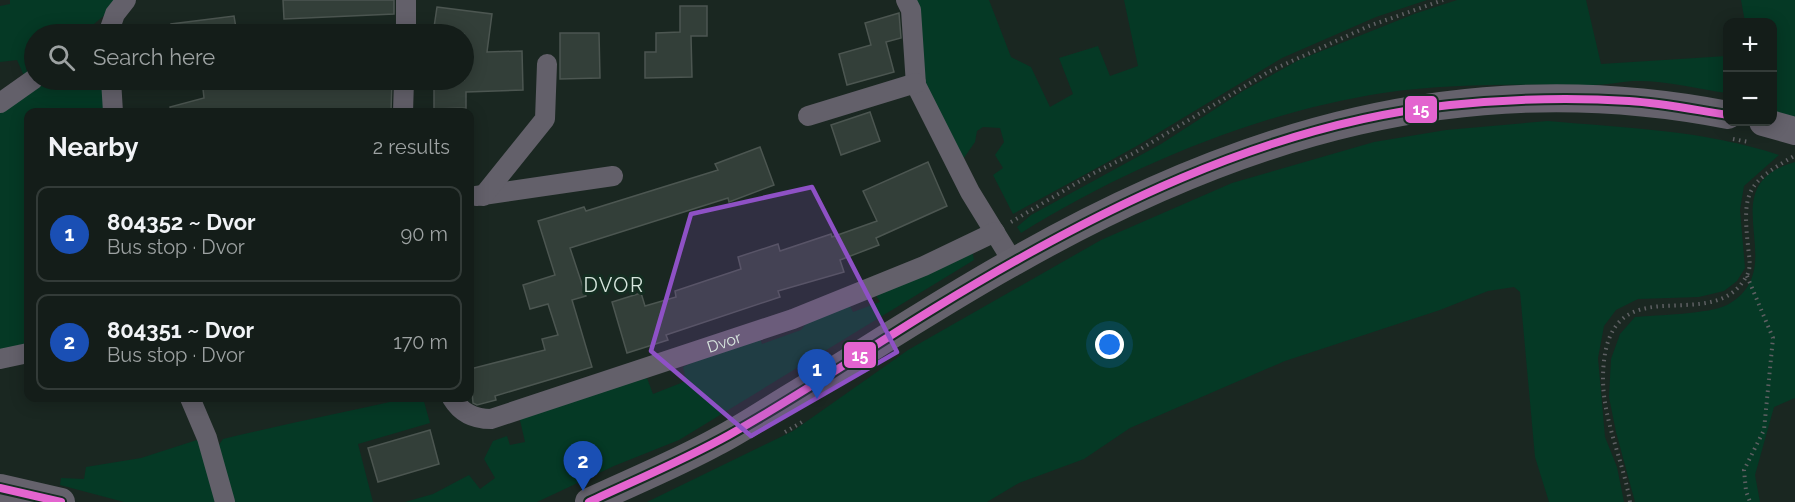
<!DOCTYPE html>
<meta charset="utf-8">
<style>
body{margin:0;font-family:Raleway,sans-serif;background:#212a26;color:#f1f3f6}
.controls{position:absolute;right:18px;top:18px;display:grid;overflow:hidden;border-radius:12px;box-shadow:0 3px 15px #0003}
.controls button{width:54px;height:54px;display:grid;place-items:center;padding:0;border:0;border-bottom:2px solid #333b38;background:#141d19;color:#f1f3f6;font:30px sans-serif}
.you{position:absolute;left:1110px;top:345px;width:21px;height:21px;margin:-15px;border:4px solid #fff;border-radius:50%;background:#1a73e8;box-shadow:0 0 0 9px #1a73e833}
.badge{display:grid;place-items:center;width:39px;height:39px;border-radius:50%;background:#8c9099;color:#fff;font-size:20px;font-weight:700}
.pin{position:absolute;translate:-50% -50px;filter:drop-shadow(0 2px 3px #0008)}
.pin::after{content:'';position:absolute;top:32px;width:21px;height:18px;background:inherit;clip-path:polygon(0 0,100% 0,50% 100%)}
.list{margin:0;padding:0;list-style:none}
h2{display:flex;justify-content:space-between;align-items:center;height:78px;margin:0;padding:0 24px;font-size:26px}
h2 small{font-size:20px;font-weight:400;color:#9da2a2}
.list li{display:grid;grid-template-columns:39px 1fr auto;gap:18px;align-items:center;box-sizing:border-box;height:96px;margin:0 12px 12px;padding:0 12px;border:2px solid #333b38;border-radius:12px}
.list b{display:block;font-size:22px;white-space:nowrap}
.list p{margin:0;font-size:20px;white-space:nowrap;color:#9da2a2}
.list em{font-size:20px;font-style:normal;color:#9da2a2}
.icon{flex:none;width:33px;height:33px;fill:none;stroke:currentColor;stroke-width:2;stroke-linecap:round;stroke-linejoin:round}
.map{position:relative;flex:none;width:1795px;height:502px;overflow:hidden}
.search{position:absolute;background:#141d19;box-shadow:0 3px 15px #0003;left:24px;top:24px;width:450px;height:66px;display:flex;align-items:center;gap:15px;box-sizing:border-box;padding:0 21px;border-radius:33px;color:#9da2a2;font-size:22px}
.panel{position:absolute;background:#141d19;box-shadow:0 3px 15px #0003;left:24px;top:108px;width:450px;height:294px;border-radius:12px}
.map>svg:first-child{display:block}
.green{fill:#053925}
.building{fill:#333f39;stroke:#4c5651;stroke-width:1.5}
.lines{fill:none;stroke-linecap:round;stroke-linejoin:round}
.path{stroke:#5e6063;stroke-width:4;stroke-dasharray:1.5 4.5;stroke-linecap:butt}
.street{stroke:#63606a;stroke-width:20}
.secondary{stroke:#65626c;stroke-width:28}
.bus-1-casing{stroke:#142d21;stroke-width:12}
.bus-1{stroke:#e364cf;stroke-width:8}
.marked{fill:#8e51c5;fill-opacity:0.2;stroke:#8e51c5;stroke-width:4.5;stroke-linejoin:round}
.labels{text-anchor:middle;stroke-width:6;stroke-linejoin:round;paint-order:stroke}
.street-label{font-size:16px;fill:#d8e7df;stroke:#142d21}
.quarter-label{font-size:20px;letter-spacing:1.5px;fill:#d8e7df;stroke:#142d21}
.line-badge{stroke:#142d21;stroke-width:2}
.badge-label{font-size:16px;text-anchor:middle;font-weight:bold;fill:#fff}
</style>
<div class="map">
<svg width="1795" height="502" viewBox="0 0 1795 502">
<rect width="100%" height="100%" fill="#1a2721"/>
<path class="green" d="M10,0H116L106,14L82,34H34V73L26,80L17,60L0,62V6L10,4Z
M915,0H989L1011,57L1031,67L1050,107L1073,94L1059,58L1098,46L1110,76L1138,66L1124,0H1427L1376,17L1282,58L1135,147L1013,214L993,175L1003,168L995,155L1004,142L1000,128L983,127L977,131L975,142L961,162L930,100L921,70Z
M1457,0H1586L1601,64L1727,56V93C1697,89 1664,80 1633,81C1619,82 1606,85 1592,85C1522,85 1453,83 1383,93C1259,112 1127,167 1021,233L1017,227L1031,215L1161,144L1243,91L1299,60L1414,14Z
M1741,0H1795V120L1773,112L1772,22H1745Z
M42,80H104L107,112H28V347L0,353V108Z
M1548,121C1625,128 1705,130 1779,155L1744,186L1740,210L1745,268L1737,281L1724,291L1699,297L1638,299L1616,310L1604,326L1598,358L1605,437L1617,467L1624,502H1549L1535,457L1520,292L1514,287L1488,291L1440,310L1285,361L1130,428L1084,459L1019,483L987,502H647L793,431L908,350L1101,240L1232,183L1374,142L1446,130Z
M1795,162V398L1774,407L1755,475L1760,502H1635L1616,432L1609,397L1611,359L1620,334L1635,317C1656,315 1710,314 1727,305C1795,267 1707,187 1795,162Z
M972,250L974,260L679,440L614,466L537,502H405L433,494L469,475L480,489L495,478L484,459L493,441L507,436L510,445L525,442L519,416L647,378L653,394L686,381L683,367L691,363L760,338L762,344L801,330L812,316L848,302L853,312L880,302L875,294Z
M408,398H423L430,423L358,444L373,502H231L216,449L223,439C285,424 346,412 408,398Z
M200,439L220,502H124L60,485L61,478L84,479L86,467L141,458Z"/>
<path class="building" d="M283,0H394V14L284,19Z
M680,6H707V36H691L692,77L645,78V52H656V33L680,32Z
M437,7L492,14L487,52L522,51L523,90L466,92V108L434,109V80H464V34H433Z
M899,13L901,38L886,42L894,72L847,85L839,54L871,45L865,23Z
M234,16L237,34H172L171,24Z
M560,33H599L600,78L560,79Z
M202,80H276V87L312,80H392L391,112H171L170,107L204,98Z
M870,112L880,141L841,155L831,125Z
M760,147L774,185L729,202L728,198L570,248L586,296L572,300L592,367L495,396L496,400L477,405L473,403L470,369L545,350L542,339L558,335L548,304L530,309L523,285L555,275L538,221L584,207L586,211L718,170L715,164Z
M928,162L947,206L876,238L879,245L840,260L844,272L778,291L780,297L666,335L668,340L627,353L612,302L641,293L645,306L676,297L675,291L741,269L738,257L778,244L780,251L831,234L832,237L877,221L863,191Z
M430,430L439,464L378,482L368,448Z"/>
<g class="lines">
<path class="path" d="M1733,139L1749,142
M1011,222L1092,174L1134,153L1270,71L1369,26L1443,0
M1747,276L1773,338L1764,430L1744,470L1746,491L1750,502
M785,432L802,422
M1630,502C1623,460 1603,421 1603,378C1604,258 1710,340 1746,277C1752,268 1749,257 1748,246C1742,190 1748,183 1794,156"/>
<g class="street">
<path d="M906,0L911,10L916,85L970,192L1013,262"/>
<path d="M108,34L115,14L126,0"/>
<path d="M406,34V0"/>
<path d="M111,80L113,112"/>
<path d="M0,103L34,79"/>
<path d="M403,112L404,80"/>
<path d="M808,116L916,83"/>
<path d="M476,196L613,176"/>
<path d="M483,196L545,119L547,64"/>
<path d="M0,359L28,353"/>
<path d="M190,398L207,438L225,502"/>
<path id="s1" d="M452,398C461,413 474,419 491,419L793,319L924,266L995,232"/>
</g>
<path class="secondary" d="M1763,122L1795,131
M0,488L61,502
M589,502C632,482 676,464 718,441C745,427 771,409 798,393C870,349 941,302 1015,261C1240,133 1467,64 1728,115"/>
<g class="bus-1-casing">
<path id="bus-1" d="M0,488L61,502
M589,502C636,480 684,460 729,435C799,396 866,350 935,308C1091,213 1265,124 1450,105C1509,99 1569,97 1629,101C1662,103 1695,110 1728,115"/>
</g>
<use href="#bus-1" class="bus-1"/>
</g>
<path class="marked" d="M812,187L897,352L751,436L651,351L691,214Z"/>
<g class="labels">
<g class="street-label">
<text dy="6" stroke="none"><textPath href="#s1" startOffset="292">Dvor</textPath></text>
</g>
<g class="quarter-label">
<text x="614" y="292">DVOR</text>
</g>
</g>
<g class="line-badge">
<rect x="1404" y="95" width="34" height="29" rx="6" fill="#e364cf"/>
<rect x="843" y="341" width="34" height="28" rx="6" fill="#e364cf"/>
</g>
<g class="badge-label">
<text x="1421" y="115">15</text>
<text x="860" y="361">15</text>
</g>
</svg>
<div class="controls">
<button>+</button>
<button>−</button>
</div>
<div class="you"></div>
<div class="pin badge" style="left:817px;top:399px;background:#1a4fb4">1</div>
<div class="pin badge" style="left:583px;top:491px;background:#1a4fb4">2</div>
<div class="search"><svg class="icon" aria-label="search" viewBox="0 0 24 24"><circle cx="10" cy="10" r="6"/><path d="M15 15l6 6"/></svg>Search here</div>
<section class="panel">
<h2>Nearby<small>2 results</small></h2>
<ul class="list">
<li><span class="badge" style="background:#1a4fb4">1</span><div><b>804352 ~ Dvor</b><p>Bus stop · Dvor</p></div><em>90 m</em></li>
<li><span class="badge" style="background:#1a4fb4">2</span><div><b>804351 ~ Dvor</b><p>Bus stop · Dvor</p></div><em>170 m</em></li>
</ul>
</section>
</div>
